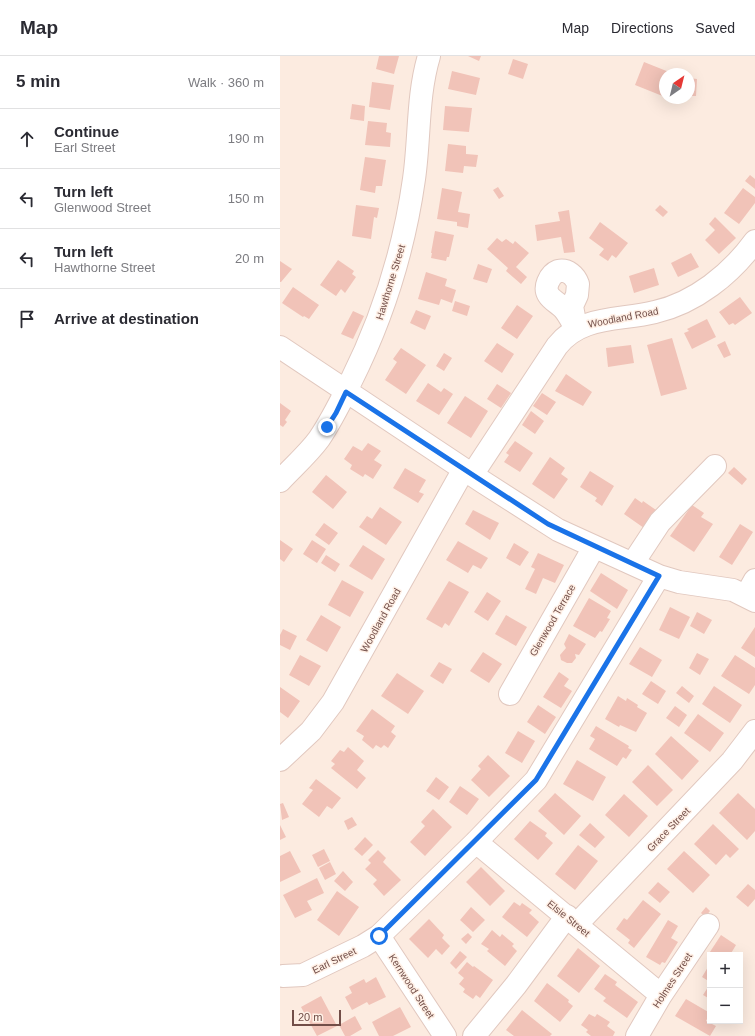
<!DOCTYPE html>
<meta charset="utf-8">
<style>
body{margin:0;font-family:Arial,sans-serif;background:#f7f7f7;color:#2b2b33}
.controls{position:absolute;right:12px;bottom:12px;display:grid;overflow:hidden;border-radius:0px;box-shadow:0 4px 16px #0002}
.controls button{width:36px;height:36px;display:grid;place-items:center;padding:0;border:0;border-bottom:1px solid #e1e1e2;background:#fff;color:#2b2b33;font:20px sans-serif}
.compass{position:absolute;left:379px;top:12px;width:36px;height:36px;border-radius:50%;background:#fff;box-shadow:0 4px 16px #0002;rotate:35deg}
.scale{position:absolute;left:12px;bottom:10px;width:49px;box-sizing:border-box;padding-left:4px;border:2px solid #724e48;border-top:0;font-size:11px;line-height:14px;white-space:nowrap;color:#724e48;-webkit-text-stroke:3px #fff0e6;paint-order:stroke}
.stop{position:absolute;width:12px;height:12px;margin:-9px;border:3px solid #1a73e8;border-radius:50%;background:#fff}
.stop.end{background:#1a73e8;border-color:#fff;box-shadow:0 1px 4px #0008}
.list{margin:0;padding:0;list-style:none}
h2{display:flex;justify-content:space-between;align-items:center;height:52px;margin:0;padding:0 16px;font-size:17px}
h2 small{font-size:13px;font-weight:400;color:#7c7c81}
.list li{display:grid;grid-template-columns:26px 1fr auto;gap:12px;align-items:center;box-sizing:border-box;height:60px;padding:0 16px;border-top:1px solid #e1e1e2}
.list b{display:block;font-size:15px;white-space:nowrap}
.list p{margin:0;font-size:13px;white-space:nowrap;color:#7c7c81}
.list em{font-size:13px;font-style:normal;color:#7c7c81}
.icon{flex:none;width:22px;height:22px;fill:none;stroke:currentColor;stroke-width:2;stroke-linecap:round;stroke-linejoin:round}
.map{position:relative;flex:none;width:475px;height:980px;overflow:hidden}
header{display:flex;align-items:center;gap:24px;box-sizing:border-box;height:56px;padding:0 20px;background:#fff;border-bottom:1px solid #e1e1e2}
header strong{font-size:19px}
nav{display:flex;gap:22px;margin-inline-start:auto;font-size:14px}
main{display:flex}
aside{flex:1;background:#fff}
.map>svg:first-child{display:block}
.building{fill:#f1c3b8}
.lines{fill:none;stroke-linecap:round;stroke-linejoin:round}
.minor-casing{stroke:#e1c8bf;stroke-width:24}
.minor{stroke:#fff;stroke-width:22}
.route{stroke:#1a73e8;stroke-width:5}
.labels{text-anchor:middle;stroke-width:3;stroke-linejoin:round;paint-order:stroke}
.street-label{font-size:10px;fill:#724e48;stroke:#fff0e6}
</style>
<header>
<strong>Map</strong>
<nav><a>Map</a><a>Directions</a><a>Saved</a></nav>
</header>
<main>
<aside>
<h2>5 min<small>Walk · 360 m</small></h2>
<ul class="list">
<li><svg class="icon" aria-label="ahead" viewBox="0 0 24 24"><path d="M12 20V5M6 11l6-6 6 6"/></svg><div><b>Continue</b><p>Earl Street</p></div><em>190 m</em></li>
<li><svg class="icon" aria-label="left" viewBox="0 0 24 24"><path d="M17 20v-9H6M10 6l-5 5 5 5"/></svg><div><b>Turn left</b><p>Glenwood Street</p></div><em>150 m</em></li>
<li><svg class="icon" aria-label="left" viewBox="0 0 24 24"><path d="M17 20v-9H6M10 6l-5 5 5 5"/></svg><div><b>Turn left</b><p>Hawthorne Street</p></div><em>20 m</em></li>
<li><svg class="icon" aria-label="arrive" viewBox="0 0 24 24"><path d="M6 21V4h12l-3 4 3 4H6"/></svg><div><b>Arrive at destination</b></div></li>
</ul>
</aside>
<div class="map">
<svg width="475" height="980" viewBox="0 0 475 980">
<rect width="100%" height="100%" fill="#fcebe0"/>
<path class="building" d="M99,0H119L114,18L96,13Z
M188,0H201L199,5Z
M233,3L248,8L243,23L228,18Z
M364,6L394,18H385V41L355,29Z
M172,15L200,22L196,39L168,33Z
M409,22L417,23L416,40H409Z
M92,26L114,29L110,54L89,51Z
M72,48L85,50L84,65L70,63Z
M165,50L192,52L189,76L163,74Z
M88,65L107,67L106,76L111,77L110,91L85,89Z
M168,88L186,90V98L198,99L196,111L184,110L183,117L165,115Z
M85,101L106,104L102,130H96L95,137L80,134Z
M470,119L475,123V133L465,125Z
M218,131L224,140L219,143L213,134Z
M162,132L182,136L178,156L190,158L188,172L177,170V166L157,163Z
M463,132L475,141V147L459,168L444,157Z
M76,149L99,152L97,162L94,161L91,183L72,180Z
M380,149L388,156L383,161L375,154Z
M289,154L295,196L284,197L281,181L257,185L255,169L280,165L278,156Z
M435,161L456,182L439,198L425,184L435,174L429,168Z
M320,166L348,187L336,202L332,199L328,205L319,199L324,193L309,182Z
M155,175L174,179L169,201H167L166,205L151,202L152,197H151Z
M217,182L222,186L226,183L233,188L235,185L249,197L236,211L247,221L241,228L226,215L228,212L207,193Z
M411,197L419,211L398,221L391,207Z
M58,204L74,215L72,218L76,221L65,237L61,233L56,240L40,229Z
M0,205L12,213L1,226H0Z
M198,208L212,213L207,227L193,223Z
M374,212L379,229L354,237L349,220Z
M146,216L167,223L165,230L176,234L172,247L161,243L159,249L138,243Z
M13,231L39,249L29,263L24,260L23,261L2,247Z
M460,241L472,257L455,269L453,267L449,269L439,256Z
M175,245L190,250L187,260L172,255Z
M237,249L253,260L237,283L221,272Z
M136,254L151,260L145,274L130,267Z
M73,255L84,260L73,283L61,278Z
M427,263L436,281L412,293L404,277L409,275L407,273Z
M392,282L407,333L381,340L367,289Z
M445,285L451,299L444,302L437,289Z
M217,287L234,298L222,317L204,305Z
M351,289L354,307L328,311L326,292Z
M121,292L146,309L126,338L105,324L117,306L113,303Z
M164,297L172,302L164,315L156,310Z
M286,318L312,336L303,350L275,335Z
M148,327L161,336L164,332L173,338L159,359L136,345Z
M217,328L231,337L221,352L207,343Z
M262,337L276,346L267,359L253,350Z
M185,340L208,355L191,382L167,367Z
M0,347L11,355L5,364L7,366L3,371L0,369Z
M251,355L264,365L255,378L242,369Z
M235,385L253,397L240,416L224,406L229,399L226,397Z
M88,387L101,395L94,404L102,409L93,423L85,418L83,421L70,413L72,409L64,403L73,390L82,395Z
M270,401L285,412L281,418L288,423L274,443L252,428Z
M454,411L467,423L462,429L448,417Z
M125,412L146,424L139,436L144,438L138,447L113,432Z
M310,415L334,430L322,450L315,445L317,442L300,431Z
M46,419L67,436L53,453L32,436Z
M355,442L362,447L363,445L376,454L364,472L344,458Z
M412,449L424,457L421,461L433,468L414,496L390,480Z
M100,451L122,466L106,489L79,471L87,460L92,463Z
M193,454L219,467L210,484L185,468Z
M44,467L58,477L49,489L35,479Z
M460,468L473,476L452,509L439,501Z
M0,484L13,493L4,506L0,503Z
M32,484L46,493L37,507L23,498Z
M178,485L208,502L201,513L193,509L188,517L166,504Z
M234,487L249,496L240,510L226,502Z
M83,489L105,503L92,524L69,510Z
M258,497L284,509L275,527L263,522L256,538L245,533L255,513L251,511Z
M46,499L60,508L55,516L41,507Z
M321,517L348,534L337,553L310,535Z
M62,524L84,536L70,561L48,549Z
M169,525L189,536L169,570L165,567L162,572L146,563Z
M207,536L221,545L208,565L194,556Z
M309,542L331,555L327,562L330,563L322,576L320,575L315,582L293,570Z
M390,551L410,561L399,583L379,574Z
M417,556L432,564L424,578L410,570Z
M41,559L61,571L47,596L26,584Z
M226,559L247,571L236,590L215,578Z
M475,571V601L461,592Z
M3,573L17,580L10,594L0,589V579Z
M289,578L306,588L299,599L295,598L296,602L292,607H287L281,604L280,599L286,592L284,588Z
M360,591L382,604L372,621L349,608Z
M203,596L222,608L209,627L190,615Z
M417,597L429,603L420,619L409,612Z
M20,599L41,610L29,630L9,619Z
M455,599L475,612V629L469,638L441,620Z
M159,606L172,613L163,628L150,620Z
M279,616L289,623L284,630L292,635L281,652L263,641Z
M117,617L144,635L128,658L101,640Z
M371,625L386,635L378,648L362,638Z
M402,630L414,640L409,647L396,637Z
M434,630L462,649L450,667L422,648Z
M0,631L20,645L8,662L0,656Z
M338,640L346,645L347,642L358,649L357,651L367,657L356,676L340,669L339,671L325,663Z
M258,649L276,661L265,678L247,666Z
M395,650L407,659L399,671L386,662Z
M92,653L115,670L111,676L116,680L108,692L104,689L101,692L96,689L93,693L82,684L84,680L76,675Z
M418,658L444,677L430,696L404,677Z
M316,670L349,690L348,692L352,694L346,703L343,701L337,710L309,693L315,683L310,680Z
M238,675L255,685L242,707L225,697Z
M391,680L419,705L402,724L375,698Z
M68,691L84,705L77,714L86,722L77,733L51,712L55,708L51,705L60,694L64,696Z
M208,699L230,720L209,741L191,724L201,713L198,710Z
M297,704L326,721L313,745L283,728Z
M368,709L393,734L377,750L352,726Z
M156,721L169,731L159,744L146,735Z
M36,723L61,742L52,753L47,750L39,761L22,748L33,734L29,732Z
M180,730L199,743L187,759L169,746Z
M275,737L301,760L284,779L258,755Z
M458,737L475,753V775L467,784L439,757Z
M344,738L368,760L349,781L325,759Z
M3,747L9,761L2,764L0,748Z
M153,753L172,771L145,800L130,786L145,770L141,766Z
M72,761L77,769L68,774L64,765Z
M250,765L267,777L265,780L273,787L258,804L234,783Z
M310,767L325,781L315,792L299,779Z
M433,768L459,793L450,802L446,798L436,809L414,788Z
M0,769L6,781L0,784Z
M85,781L93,789L82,800L74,793Z
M298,789L318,805L295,834L275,818Z
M44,793L50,805L38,811L32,799Z
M98,794L106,802L103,806L121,824L104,840L93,828L97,824L85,813L91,807L88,804Z
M10,795L21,816L0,826V800Z
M404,795L430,819L413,837L387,813Z
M50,806L56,818L45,824L39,812Z
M201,811L225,835L210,850L186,826Z
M63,815L73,826L65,835L54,825Z
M37,822L44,837L27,845L32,854L15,862L3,839Z
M378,826L390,836L380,847L368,837Z
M468,828L475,834V843L468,851L456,841Z
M57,835L79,851L59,880L37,864Z
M363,844L381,858L354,892L348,887L350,884L336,873L344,862L347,864Z
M234,846L240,850L242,847L252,854L249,857L259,866L247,881L222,861Z
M191,851L205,864L193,876L180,864Z
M426,851L430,855L425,861L421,857Z
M149,863L164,879L162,882L170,890L162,899L156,893L148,902L129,883Z
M388,864L398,870L391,882L398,886L385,907L382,906L380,909L366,901Z
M212,874L220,881L222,878L234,888L232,890L237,895L225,910L207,895L209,893L201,888Z
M188,877L192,881L186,888L181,883Z
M441,879L456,889L450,899H428Z
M298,892L320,910L299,937L277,920Z
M180,895L187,901L176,913L170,907Z
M187,906L193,911L194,910L213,924L200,942L196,939L193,943L183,936L185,933L179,928L184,922L178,917Z
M428,911L430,912V926L422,921Z
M325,918L337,926L335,929L358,946L347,962L323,945L326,942L314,933Z
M96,921L106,941L89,949L87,946L72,954L65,941L72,937L69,931L84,923L86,927Z
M267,927L289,944L288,946L293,950L280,966L254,945Z
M430,928V943L423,939Z
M41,940L57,970L37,980L21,951Z
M406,943L430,957L426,965L436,970L430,980L395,960Z
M120,951L131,971L113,980H99L92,966Z
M242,954L272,978L270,980H234L226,974Z
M309,958L315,961L317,958L330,966L327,970L335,976L333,980H311L306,976L308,974L301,969Z
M75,960L82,973L70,980H65L59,969Z"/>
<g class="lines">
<g class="minor-casing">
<path id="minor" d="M278,215C288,213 295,220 298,228L297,239L292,250L296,272C292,266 289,259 284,253C277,245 262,241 268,226C270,221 273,217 278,215Z
M0,291L203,426L278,474L379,520L399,526L453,534L475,545
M192,419L277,290C301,259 339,265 375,256C415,247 451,218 475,185
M0,425C13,411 28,398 39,383C52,364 61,345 71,325C103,261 124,194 134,123C140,82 137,40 149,0
M353,507L380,466L435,410
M466,540L475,524
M230,638L314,491
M0,704L31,675L53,646L184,413
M196,786L381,939
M297,868L452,705L475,675
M99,880L165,980
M3,920L23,919L83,890L99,880L196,786L256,724L379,520
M194,980L236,929L287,860
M357,980L381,939L428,869"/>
</g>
<use href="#minor" class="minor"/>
</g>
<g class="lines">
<path class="route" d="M47,371L56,357L66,336L268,468L379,520L256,724L99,880"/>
</g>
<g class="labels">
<g class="street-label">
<text transform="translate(110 226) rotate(-73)" y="4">Hawthorne Street</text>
<text transform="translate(343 261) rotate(-11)" y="4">Woodland Road</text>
<text transform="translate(100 564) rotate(-61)" y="4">Woodland Road</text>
<text transform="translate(272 564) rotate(-60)" y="4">Glenwood Terrace</text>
<text transform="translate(388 773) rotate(-46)" y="4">Grace Street</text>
<text transform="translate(289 862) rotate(39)" y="4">Elsie Street</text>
<text transform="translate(54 904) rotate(-26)" y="4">Earl Street</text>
<text transform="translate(392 924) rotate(-57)" y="4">Holmes Street</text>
<text transform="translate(132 930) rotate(57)" y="4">Kernwood Street</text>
</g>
</g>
</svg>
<div class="controls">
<button>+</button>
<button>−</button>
</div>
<svg class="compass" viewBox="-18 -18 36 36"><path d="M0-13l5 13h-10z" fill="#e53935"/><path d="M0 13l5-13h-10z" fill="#7c7c81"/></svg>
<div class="scale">20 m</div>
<div class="stop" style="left:99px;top:880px"></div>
<div class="stop end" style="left:47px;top:371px"></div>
</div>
</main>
